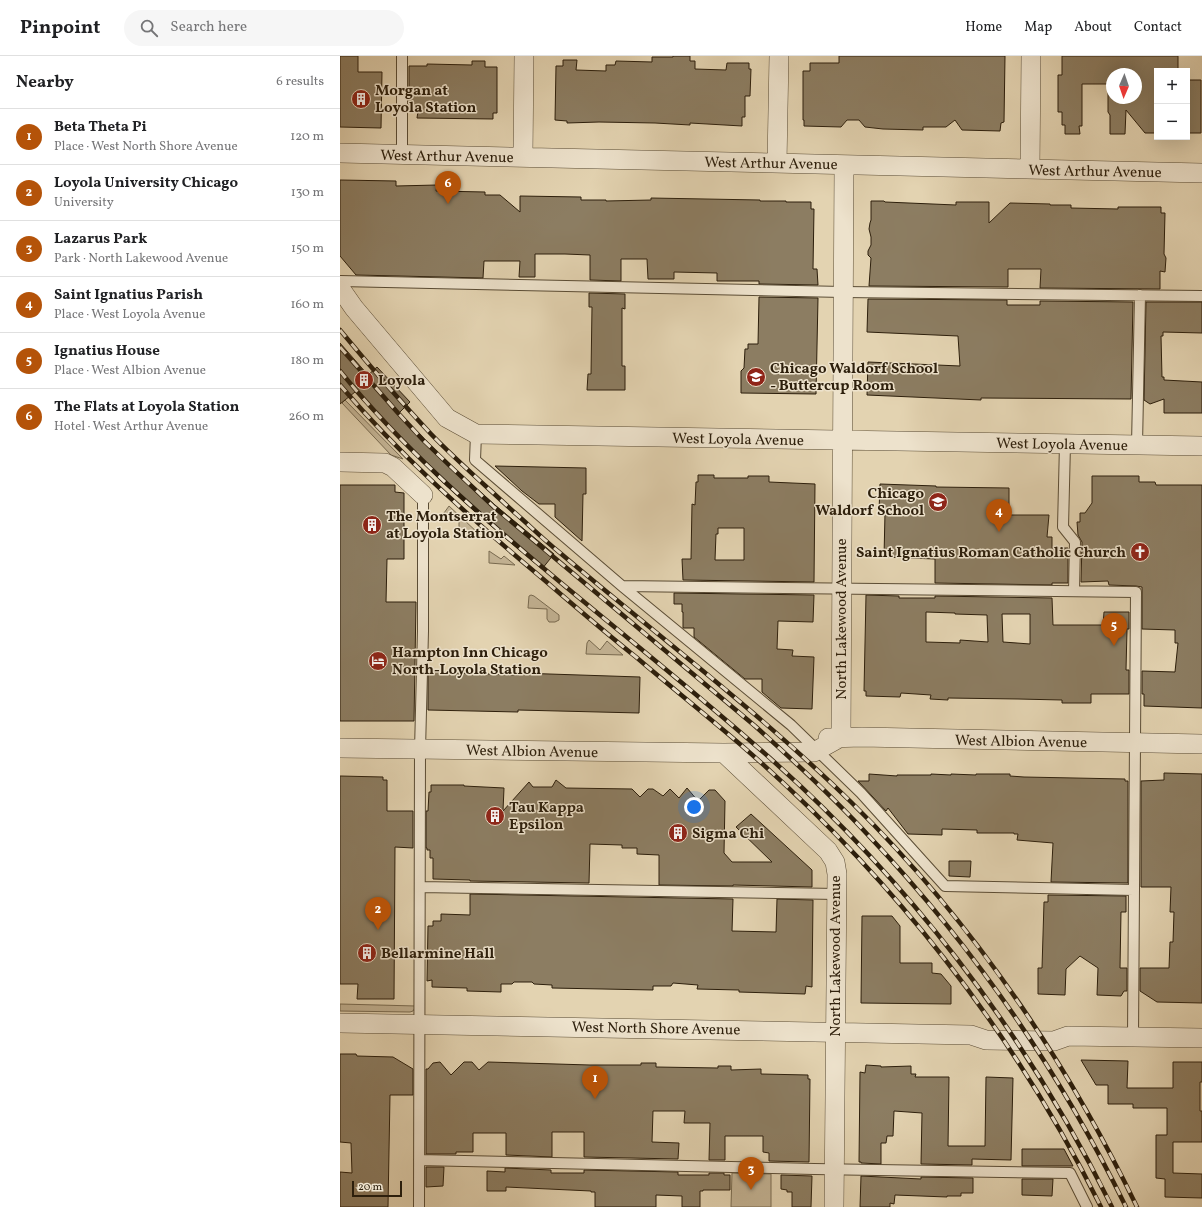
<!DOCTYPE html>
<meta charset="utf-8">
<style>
body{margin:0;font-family:Vollkorn,serif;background:#f6f6f6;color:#202124}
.controls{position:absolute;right:12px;top:12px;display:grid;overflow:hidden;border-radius:0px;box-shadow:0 4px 16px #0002}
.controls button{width:36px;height:36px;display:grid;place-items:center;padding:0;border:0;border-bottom:1px solid #e0e0e0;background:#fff;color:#202124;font:20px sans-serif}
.compass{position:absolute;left:766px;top:12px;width:36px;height:36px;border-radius:50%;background:#fff;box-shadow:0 4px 16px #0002;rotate:182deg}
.scale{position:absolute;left:12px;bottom:10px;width:50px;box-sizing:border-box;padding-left:4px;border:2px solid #2d1f0c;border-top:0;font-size:11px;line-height:14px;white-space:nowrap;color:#2d1f0c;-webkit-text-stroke:3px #ede2cc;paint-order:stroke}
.you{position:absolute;left:354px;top:751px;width:14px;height:14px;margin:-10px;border:3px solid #fff;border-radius:50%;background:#1a73e8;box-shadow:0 0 0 6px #1a73e833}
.badge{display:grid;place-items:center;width:26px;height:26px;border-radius:50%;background:#b45309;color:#fff;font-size:13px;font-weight:700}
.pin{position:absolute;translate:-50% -33px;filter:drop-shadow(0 1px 2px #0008)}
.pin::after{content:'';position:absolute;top:21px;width:14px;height:12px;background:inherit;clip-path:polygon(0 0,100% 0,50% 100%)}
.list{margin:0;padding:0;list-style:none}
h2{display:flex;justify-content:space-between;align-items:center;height:52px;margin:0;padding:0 16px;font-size:17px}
h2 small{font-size:13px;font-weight:400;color:#757577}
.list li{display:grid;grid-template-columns:26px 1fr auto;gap:12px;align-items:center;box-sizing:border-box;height:56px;padding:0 16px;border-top:1px solid #e0e0e0}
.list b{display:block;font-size:15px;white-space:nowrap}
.list p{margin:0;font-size:13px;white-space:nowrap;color:#757577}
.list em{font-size:13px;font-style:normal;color:#757577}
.icon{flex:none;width:22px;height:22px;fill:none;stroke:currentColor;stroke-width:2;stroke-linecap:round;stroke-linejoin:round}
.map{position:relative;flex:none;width:862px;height:1151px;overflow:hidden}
header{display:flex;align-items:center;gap:24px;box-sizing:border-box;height:56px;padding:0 20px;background:#fff;border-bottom:1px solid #e0e0e0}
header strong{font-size:19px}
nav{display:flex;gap:22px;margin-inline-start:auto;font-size:14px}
.search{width:280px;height:36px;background:#f6f6f6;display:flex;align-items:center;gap:10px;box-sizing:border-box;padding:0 14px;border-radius:22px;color:#757577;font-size:15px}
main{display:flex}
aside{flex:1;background:#fff}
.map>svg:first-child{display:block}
.green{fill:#c4b495;stroke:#786a50}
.building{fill:#8c7d62;stroke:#2d1f0c;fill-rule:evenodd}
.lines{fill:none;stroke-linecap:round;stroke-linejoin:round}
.lane-casing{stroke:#5a4c35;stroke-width:12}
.street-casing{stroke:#5a4c35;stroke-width:20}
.lane{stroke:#ede2cc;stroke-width:10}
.street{stroke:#ede2cc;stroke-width:19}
.rail-casing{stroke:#2d1f0c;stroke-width:4.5}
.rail{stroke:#ede2cc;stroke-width:3;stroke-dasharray:9;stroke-linecap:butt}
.labels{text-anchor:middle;stroke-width:3;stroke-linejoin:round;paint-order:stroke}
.poi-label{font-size:15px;font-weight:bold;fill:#2d1f0c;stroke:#ede2cc;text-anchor:start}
.street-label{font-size:15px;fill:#2d1f0c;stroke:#ede2cc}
</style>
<header>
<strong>Pinpoint</strong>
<div class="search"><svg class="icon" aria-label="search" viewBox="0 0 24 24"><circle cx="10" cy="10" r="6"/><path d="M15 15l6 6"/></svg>Search here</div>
<nav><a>Home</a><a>Map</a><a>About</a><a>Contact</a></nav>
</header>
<main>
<aside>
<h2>Nearby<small>6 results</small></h2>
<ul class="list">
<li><span class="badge">1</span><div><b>Beta Theta Pi</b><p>Place · West North Shore Avenue</p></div><em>120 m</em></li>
<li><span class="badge">2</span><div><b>Loyola University Chicago</b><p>University</p></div><em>130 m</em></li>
<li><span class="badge">3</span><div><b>Lazarus Park</b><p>Park · North Lakewood Avenue</p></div><em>150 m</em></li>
<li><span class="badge">4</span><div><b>Saint Ignatius Parish</b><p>Place · West Loyola Avenue</p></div><em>160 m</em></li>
<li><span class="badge">5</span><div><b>Ignatius House</b><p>Place · West Albion Avenue</p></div><em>180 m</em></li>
<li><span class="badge">6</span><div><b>The Flats at Loyola Station</b><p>Hotel · West Arthur Avenue</p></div><em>260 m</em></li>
</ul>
</aside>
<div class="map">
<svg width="862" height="1151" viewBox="0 0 862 1151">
<rect width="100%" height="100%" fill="#e3d3b1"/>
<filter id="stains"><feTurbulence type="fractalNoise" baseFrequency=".005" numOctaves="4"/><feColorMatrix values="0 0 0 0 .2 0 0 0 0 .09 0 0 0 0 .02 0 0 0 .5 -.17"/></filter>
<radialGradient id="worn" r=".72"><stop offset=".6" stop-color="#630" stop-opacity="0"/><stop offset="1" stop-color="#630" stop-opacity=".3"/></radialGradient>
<path class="green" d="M5,344L63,403L51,399L2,347Z
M109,450L138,477H120L119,475V464H99Z
M149,495L161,503L164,500L175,509L149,507Z
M191,539L194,540L219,559V564L215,566H209L207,563V553L188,552L189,540Z
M249,584L260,594L267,585L283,599L246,598L247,587Z
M0,948L76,950L73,955L70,956L0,955Z
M392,1117L431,1118V1151H391Z"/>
<path class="building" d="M0,0H18V16H42L41,72L0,71Z
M333,0H350V5H355V13L386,14L387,7H409V13H411L410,40H405V61H402V70L350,67V69L315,67L259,66L227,67V65L215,64L216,10H223V4H237L236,14L266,15V9H275L276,5L312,6V1H333Z
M499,0H665L664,66L661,67L660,75L622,74L615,64L606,71H583V74L543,73L525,71L519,64H507L501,71L464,70V64H463V15H470V7H499Z
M722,0H838V15H817L816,77H805L786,54L785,78H770V59L768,56V28H742V70H739L740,78H725V69H722V56H718V19H722ZM772,18H796V42H772Z
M132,5H145V11H157V57H153V63L77,62L78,55H69V10H87V8L132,9Z
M847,24H861V77H847Z
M0,124L56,125V130L97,129L96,135L145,136V139H160L180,156V140L241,141V144H266V145L311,144V142L420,144V145H446V146H471V153H474L473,213H477L478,229L419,228V225H377V217L334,216V223H308L307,203H281V225L250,224V199L225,198H195V221H179L180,205H144L143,222L16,219L0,200Z
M531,145H544L545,146L616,149V146H649V167L670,147L710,148V149H731V152L778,153V151H821V157H825L824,198L826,202L825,216L820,215V233L700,232L701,213H668V231L529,230L531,202L528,199V195L531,189V181L529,173L530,167L531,164Z
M249,237L285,238V253L282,252V310H285V334H247L248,318H251L252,251H249Z
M419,241L478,242L476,338L401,337V315L404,312L405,293H408V288H418Z
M528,243L667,244V249H700V245L793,246L791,343L641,342V344L527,339L528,306L620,310L618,280L527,276Z
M806,246H862V277L823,276V280H821L822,321H824V324L862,326V357H824V343L810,348L804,344Z
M0,287L28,319L37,311L70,346L59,357L110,409L155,449L214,498L202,513L143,463L97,421L54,378L15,336L0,348Z
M155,410L246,412V438H243L242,485L215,461V448H199L182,435Z
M358,419H374V422H408V420H429V426L475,428L474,526L343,524L342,503H351L352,448L355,449L356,426H358ZM378,472H404V504H375L376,478H378Z
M752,420H799V426H815L816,429H862V652L804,650V638H802V615L835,616L838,587H835V574L802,573V531L796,530L769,529L768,525L741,526L742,486L738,479L737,466H740V457H745L752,447Z
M540,428L596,430V431L669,432V459H709L707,481H712V492H728V527H712V529L595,527V503L544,501L545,457L539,456Z
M0,429H55V436L64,437V503H47L46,546H76L74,665H0Z
M334,537L474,539L473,566L438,565L437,593L453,594L452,600L474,601L472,653L441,652L422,636V623H405L354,581V572H343V556H342V548H334Z
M526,539L559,540V542H595V540L712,542L713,569H763L764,556H789V573H787L786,614H789V638H751V647H722V644L678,643L608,642V644L590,643L591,639L561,637L560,641L526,640V635H524ZM586,556L615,557V558L647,559L648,586L620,584V587L586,586ZM662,558H690V588L663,586Z
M88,616L179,619V617L300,621L299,657L178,654V656L88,654Z
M824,717L862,718V947L817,946L800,935V912H829L830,886H833L834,856H830L831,831H801V725L824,724Z
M529,718L557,720V719H591V718L611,719V718L636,719V718H670V720L684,721L785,723V725H788V827L711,826L713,787L677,784L678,778H674V777H637V774L602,773V779L568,778L548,752L546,755L518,725H529Z
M0,720L43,721V724H47V755H73V792L55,791L54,943H17L18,928H0Z
M216,724L226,732L292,733L300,741L308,733H313L323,740L330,733L339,742L347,732L358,745L369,734H375L385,745L384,797L392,806H432L396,771L411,758L472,814V831L393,829V830L319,829V799L297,798V792H282V789L250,788L249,827L130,825V824L93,823V802H90V794H87V792H86V755H88L89,736H91V729H124V730L164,732L163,755L189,726L193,731H212Z
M609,805H631L630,821L609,820Z
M130,838L393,843L392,875L436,876L437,843L473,844L472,931L466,930L465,938L399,936V934L357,933L358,929L333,927L331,930H313V934L212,932V929L194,928L192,926H174L172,928H161V936L127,935V932L92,931V924L87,925L88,870H93V865H101V858L130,859Z
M708,839L786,840V856H781L780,912H787V935H784L781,940L757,939L758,912L740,900L726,913L725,939L698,938V912H702L704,846H708Z
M522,860H552L560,870V907H592V917L601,918L611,930V948L521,947Z
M0,998H16L17,1000L53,1001L73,1013V1039H50L48,1151H0V1116L12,1117L11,1087L0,1086Z
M741,1004L788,1005L787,1032H833V1006H862V1026H860V1055H862V1086H833V1117L862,1118V1142L825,1141V1123L816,1122V1079H827V1052H793V1048H768V1029H756Z
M100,1006L111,1019L124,1006H132L139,1014L148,1006L250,1009H301V1007H316V1011L378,1012V1010H391V1014L421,1013V1018L468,1019V1023H470L469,1106L429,1105V1097L423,1096V1080H385V1104H369L370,1067H344L345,1055H313L312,1086L339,1087L338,1103L244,1101V1076H212V1101L166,1099V1077H133V1096H116V1098H86V1013H88L93,1007Z
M526,1009L541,1010V1011L571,1010V1018H576L575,1021H609L608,1090H645L646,1021L673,1022L671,1104L632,1103V1109L581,1108L582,1057L554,1055L553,1080H547L546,1087H541V1108L521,1107V1106H519L520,1016L525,1017Z
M682,1093H724L733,1110H682Z
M86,1111H104L103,1130L86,1131Z
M165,1112L211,1114V1117H244V1114L338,1116V1119H369V1117H384V1119H390V1134H363V1135H360V1151H342V1140L316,1139V1151H255V1136H251V1135L166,1131V1135H147V1115L165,1116Z
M441,1119L472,1120L471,1151H452V1136H447V1134L441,1133Z
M521,1120L581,1123V1121L633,1122V1137H621V1140H607V1141L555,1139L554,1148L550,1147V1151H520Z
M682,1123H713L712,1140L682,1139Z"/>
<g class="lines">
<g class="lane-casing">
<path id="lane" d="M62,99V0
M0,225L503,236L862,240
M136,378L135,404L282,530L451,669L521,737L605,830L794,834
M725,388L723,471L735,486L734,535
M797,389L800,239
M282,530L796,536L793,981
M80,831L497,838
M79,1104L474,1113L730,1117L747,1151
M79,1151L80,694L83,575V439"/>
</g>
<g class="street-casing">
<path id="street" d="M0,97L862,117
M183,101L184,0
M437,107L439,0
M690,113L691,0
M0,232L14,252L107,362L136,378L862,390
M0,406L45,407L53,411L83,439
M501,681L504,109
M488,682L522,681L862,688
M0,692L384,697L474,696L501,681
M384,697L488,795L495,806L497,818L494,1151
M0,967L631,979L646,984L714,985L728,980L862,982"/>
</g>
<use href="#lane" class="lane"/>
<use href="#street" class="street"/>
<g class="rail-casing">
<path id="rail" d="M0,274C29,309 59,344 91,378C117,405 146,430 174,456C189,469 203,483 219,496C317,579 419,656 511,746C629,862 725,1002 797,1151
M0,291L58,357L83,384L110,410L154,451L415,670C454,705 493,741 528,779C632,889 719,1014 786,1151
M0,315C64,394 142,461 220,526C285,580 351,633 415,689C563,817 685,975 772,1151
M0,329C60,399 126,458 196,517C229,545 262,574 296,601C331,631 366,659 401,689C550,818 673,974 761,1151"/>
</g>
<use href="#rail" class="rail"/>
</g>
<defs>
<g id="building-disc" transform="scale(1)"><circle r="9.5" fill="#8f2418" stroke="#ede2cc"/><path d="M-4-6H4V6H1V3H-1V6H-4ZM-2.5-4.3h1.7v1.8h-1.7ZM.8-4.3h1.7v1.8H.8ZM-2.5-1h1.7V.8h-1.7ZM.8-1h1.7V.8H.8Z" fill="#fff"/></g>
<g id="school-disc" transform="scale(1)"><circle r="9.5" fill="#8f2418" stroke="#ede2cc"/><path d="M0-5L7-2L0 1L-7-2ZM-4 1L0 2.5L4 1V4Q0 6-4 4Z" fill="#fff"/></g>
<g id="church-disc" transform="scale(1)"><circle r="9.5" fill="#8f2418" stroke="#ede2cc"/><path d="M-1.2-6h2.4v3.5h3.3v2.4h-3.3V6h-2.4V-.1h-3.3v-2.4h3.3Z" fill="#fff"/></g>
<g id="hotel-disc" transform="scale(1)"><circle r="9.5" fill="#8f2418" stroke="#ede2cc"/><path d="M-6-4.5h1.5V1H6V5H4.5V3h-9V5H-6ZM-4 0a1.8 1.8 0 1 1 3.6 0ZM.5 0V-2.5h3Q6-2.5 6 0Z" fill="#fff"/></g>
</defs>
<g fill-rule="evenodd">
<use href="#building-disc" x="21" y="43"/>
<use href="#school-disc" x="416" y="321"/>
<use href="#building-disc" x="24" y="324"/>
<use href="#school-disc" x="598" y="446"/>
<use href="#building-disc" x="32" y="469"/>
<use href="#church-disc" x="800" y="496"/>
<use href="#hotel-disc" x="38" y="605"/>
<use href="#building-disc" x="155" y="760"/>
<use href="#building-disc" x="338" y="777"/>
<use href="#building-disc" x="27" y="897"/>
</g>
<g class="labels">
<g class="poi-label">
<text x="35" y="39">Morgan at<tspan x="35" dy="17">Loyola Station</tspan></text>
<text x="430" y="317">Chicago Waldorf School<tspan x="430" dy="17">- Buttercup Room</tspan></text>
<text x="38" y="329">Loyola</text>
<text x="584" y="442" text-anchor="end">Chicago<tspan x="584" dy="17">Waldorf School</tspan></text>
<text x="46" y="465">The Montserrat<tspan x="46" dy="17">at Loyola Station</tspan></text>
<text x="786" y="501" text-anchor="end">Saint Ignatius Roman Catholic Church</text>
<text x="52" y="601">Hampton Inn Chicago<tspan x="52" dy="17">North-Loyola Station</tspan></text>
<text x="169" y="756">Tau Kappa<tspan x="169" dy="17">Epsilon</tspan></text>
<text x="352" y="782">Sigma Chi</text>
<text x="41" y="902">Bellarmine Hall</text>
</g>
<g class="street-label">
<text transform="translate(107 100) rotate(1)" y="5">West Arthur Avenue</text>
<text transform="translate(431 107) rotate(1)" y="5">West Arthur Avenue</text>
<text transform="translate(755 115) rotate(1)" y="5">West Arthur Avenue</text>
<text transform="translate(398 383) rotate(1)" y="5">West Loyola Avenue</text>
<text transform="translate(722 388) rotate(1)" y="5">West Loyola Avenue</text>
<text transform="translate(501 563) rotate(-90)" y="5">North Lakewood Avenue</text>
<text transform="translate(681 685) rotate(1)" y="5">West Albion Avenue</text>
<text transform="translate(192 695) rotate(1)" y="5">West Albion Avenue</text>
<text transform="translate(495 900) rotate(-90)" y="5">North Lakewood Avenue</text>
<text transform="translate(316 972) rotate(1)" y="5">West North Shore Avenue</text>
</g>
</g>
<rect width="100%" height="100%" filter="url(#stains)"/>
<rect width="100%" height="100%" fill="url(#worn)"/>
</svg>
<div class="controls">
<button>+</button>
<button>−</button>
</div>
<svg class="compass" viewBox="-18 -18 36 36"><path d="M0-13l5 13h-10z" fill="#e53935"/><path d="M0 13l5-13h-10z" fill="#757577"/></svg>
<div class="scale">20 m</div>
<div class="you"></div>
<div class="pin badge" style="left:255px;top:1043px">1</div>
<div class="pin badge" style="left:38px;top:874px">2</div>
<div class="pin badge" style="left:411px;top:1134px">3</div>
<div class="pin badge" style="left:659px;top:476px">4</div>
<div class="pin badge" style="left:774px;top:590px">5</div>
<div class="pin badge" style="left:108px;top:148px">6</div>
</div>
</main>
